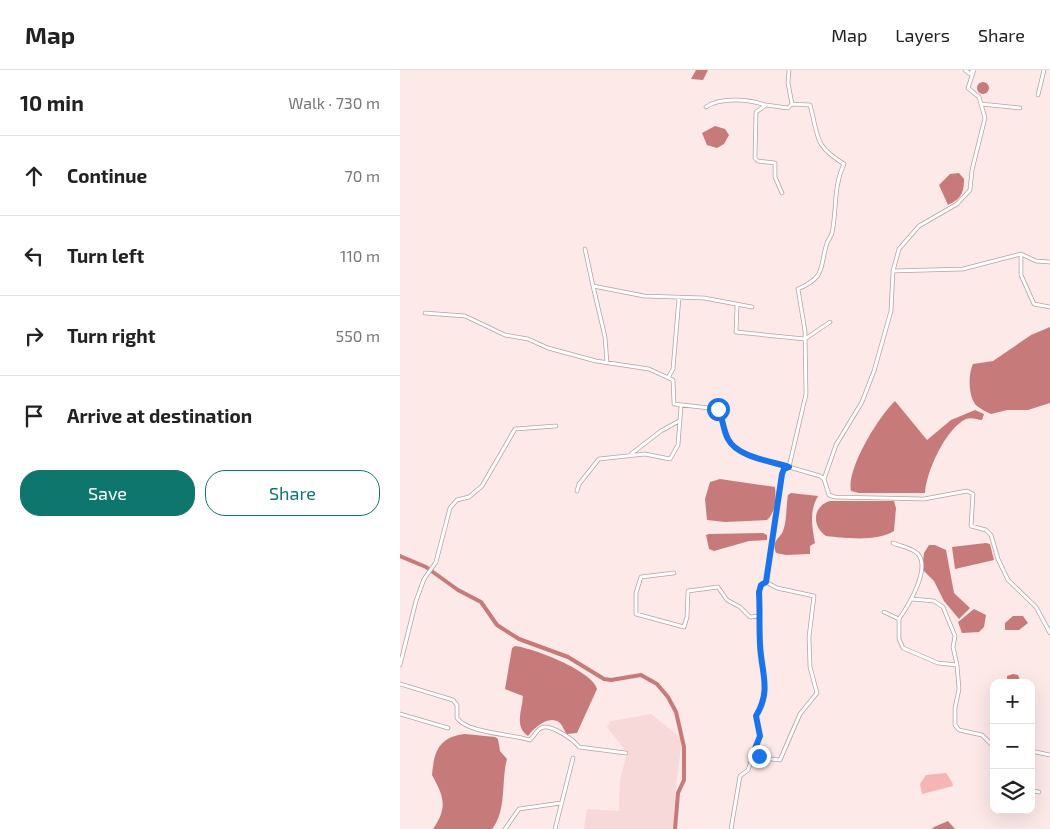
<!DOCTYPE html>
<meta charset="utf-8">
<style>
body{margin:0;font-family:"Exo 2",sans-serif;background:#f2f2f2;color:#222}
.controls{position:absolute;right:15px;bottom:15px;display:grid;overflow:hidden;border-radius:10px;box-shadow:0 5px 20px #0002}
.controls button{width:45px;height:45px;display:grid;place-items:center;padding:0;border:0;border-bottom:1px solid #e0e0e0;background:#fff;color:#222;font:25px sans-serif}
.stop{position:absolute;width:15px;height:15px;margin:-11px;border:4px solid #1a73e8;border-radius:50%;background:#fff}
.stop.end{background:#1a73e8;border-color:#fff;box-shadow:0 1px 5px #0008}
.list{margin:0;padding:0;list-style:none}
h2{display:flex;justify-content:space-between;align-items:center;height:65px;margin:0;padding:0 20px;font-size:21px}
h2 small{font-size:16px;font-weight:400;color:#767676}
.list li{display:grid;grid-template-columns:32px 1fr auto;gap:15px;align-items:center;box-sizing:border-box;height:80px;padding:0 20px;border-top:1px solid #e0e0e0}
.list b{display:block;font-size:19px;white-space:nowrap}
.list em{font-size:16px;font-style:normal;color:#767676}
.actions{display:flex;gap:10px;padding:15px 20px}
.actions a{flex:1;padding:11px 0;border:1px solid #0f766e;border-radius:20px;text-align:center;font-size:18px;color:#0f766e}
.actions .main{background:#0f766e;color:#fff}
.icon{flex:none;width:28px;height:28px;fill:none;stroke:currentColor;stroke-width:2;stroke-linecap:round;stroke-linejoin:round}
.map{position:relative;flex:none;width:650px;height:759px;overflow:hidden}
header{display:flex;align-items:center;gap:30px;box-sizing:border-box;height:70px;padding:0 25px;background:#fff;border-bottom:1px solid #e0e0e0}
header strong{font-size:24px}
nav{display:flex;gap:28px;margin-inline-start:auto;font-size:18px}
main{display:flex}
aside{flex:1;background:#fff}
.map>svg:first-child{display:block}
.built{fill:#f6d9d8}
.green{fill:#f4b5b4}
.water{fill:#c77a7a}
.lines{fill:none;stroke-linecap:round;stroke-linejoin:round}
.canal{stroke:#c77a7a;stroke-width:4}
.minor-casing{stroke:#b5a2a2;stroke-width:4.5}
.minor{stroke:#fff;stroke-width:3}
.route{stroke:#1a73e8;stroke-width:6}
</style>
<header>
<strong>Map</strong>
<nav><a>Map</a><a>Layers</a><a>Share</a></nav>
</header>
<main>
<aside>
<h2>10 min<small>Walk · 730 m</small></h2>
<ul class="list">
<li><svg class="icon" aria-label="ahead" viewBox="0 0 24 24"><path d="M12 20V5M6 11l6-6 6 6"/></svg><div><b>Continue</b></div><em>70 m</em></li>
<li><svg class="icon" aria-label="left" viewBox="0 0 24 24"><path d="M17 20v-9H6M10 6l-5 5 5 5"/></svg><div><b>Turn left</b></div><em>110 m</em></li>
<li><svg class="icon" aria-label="right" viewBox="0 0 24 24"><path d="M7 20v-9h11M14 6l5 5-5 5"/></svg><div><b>Turn right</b></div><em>550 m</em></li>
<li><svg class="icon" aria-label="arrive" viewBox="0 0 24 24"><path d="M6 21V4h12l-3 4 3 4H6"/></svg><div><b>Arrive at destination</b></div></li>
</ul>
<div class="actions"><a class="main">Save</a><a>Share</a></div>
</aside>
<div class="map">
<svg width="650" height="759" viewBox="0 0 650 759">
<rect width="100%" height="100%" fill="#fde9e8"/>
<path class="built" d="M251,644L282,669L275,724L273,759H184L187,739L219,741L220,711L227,682L207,657L211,651Z"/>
<path class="green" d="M546,703L552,712L553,716L522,724L520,714L526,705Z"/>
<path class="water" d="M296,0H308L303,10L291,9Z
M577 18a6 6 0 1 1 12 0a6 6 0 1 1-12 0Z
M315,56L325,59L329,65L324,74L317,78L307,75L302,63Z
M559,103L564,109C564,123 561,129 548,135L539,115L550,104Z
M650,257V333L628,340H607L591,344C586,342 581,339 577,336C568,328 568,304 573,294L593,291L631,265Z
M495,331L527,370L551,350L575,340L584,344L582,350C577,350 572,347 566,349C546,358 526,402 525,423H459L451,421C446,399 479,346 495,331Z
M320,409L375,417C376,428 376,442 367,450L325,452L307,450L305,429L310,412Z
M391,423L418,426C409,442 412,456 415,473L410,476V484L386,485L376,483C371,470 380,469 383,461C387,451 386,436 388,425Z
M430,431H494L496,438L494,461C477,472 445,468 426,466C411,455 413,436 430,431Z
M363,463L367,465V470L349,471L314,481L309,479L306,465L309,464Z
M586,473L590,474L594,490L555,499L552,477Z
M529,475H535L546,480L554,523L570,538L559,549L544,531L534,511L522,499L524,483Z
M574,539L586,545L584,557L579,562L562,563L558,552Z
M613,546H623L628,553L619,560H605V553Z
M115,576C133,578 193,601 197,619L177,663L167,664C164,661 163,656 160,653C149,644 134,658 128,666C114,656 122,641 123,626L105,619L112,578Z
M613,604L618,605L621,613H607V606Z
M65,664L95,667L98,669L100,681L107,689C101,710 107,741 92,759H33C48,737 44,727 32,705C34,681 39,667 65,664Z
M548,751L555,759H532L534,757Z"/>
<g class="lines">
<path class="canal" d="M0,486L26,497L58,520L81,532L97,555L119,569L168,587L204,609L211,610L241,605L257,614L268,627L276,642L284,677V710L278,723L275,759"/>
<g class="minor-casing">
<path id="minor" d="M389,0L388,13L392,34L410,35C419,67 413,75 444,94C433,117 437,140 432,163C431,167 428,170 427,173C419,198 427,206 398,219L405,261L406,324L389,397L420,406L424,409L429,425L435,427L524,429L567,421L573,424L571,456L586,460L591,465L598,489L608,510L636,537L650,563
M565,0L570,4L573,0
M638,25L644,0
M581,34L620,38
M306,37C320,27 349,29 365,35
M382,123L375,107V93L358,91L355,88L356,42L366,35L388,38L392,34
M185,179L193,216L244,226L304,228L352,237
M621,184V205L634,234L650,237
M493,201L563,199L621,184L636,191L650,192
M193,216L205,267L207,293
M337,235L336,262L405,269L430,252
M25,243L65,246L105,265L128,269L148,278L196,291L249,299L273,310L274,334L318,339C323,348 323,360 328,369C337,387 371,391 389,397L384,399L382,404L366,512L377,518L414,526L409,567L410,597L417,623L400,644L380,690L352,687
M269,306L273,299L279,228
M231,384L261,361L279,351
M424,409L436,375L462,332L474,301L491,241L493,201L499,179L519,156L557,134L570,120L572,100L585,48L579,27L568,18L574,0
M177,421L179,414L199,389L245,384L270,389L278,375L281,336
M493,473C500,476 513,478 518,484C531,499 508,536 499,549
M274,503L241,507L236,523V544L284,557L287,547L288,521L318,517L327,530L340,537L350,547L360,546
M512,529L534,531L543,537L555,566L553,577L557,595
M484,542L499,549V569L503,578L538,593L557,595L559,619L555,638V655L559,660L582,665L594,677
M0,595L16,531L24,509L36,492L50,438L57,430L69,427L82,416L115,359L156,356
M0,614L53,630L57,635V648C67,663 111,664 130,670C134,666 137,660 141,658C150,653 174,670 179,677L226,683
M0,644L48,658
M631,681L650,685
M593,719H594
M631,721L639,722
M105,759L119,739L161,733
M155,759L173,688
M331,759L340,706L348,700L360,666L356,646C372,620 361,602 360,574C359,556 360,539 359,522L361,515L366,512"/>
</g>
<use href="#minor" class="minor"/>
</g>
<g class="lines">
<path class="route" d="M318,339C323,348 323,360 328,369C337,387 371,391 389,397L384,399L382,404L366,512L361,515L359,522C360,539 359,556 360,574C361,602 372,620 356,646L360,666L352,686H359"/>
</g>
</svg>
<div class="controls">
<button>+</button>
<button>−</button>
<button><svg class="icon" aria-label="layers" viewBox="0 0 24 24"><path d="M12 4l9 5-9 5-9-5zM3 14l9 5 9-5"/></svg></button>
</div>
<div class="stop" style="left:318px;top:339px"></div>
<div class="stop end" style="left:359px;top:686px"></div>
</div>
</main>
